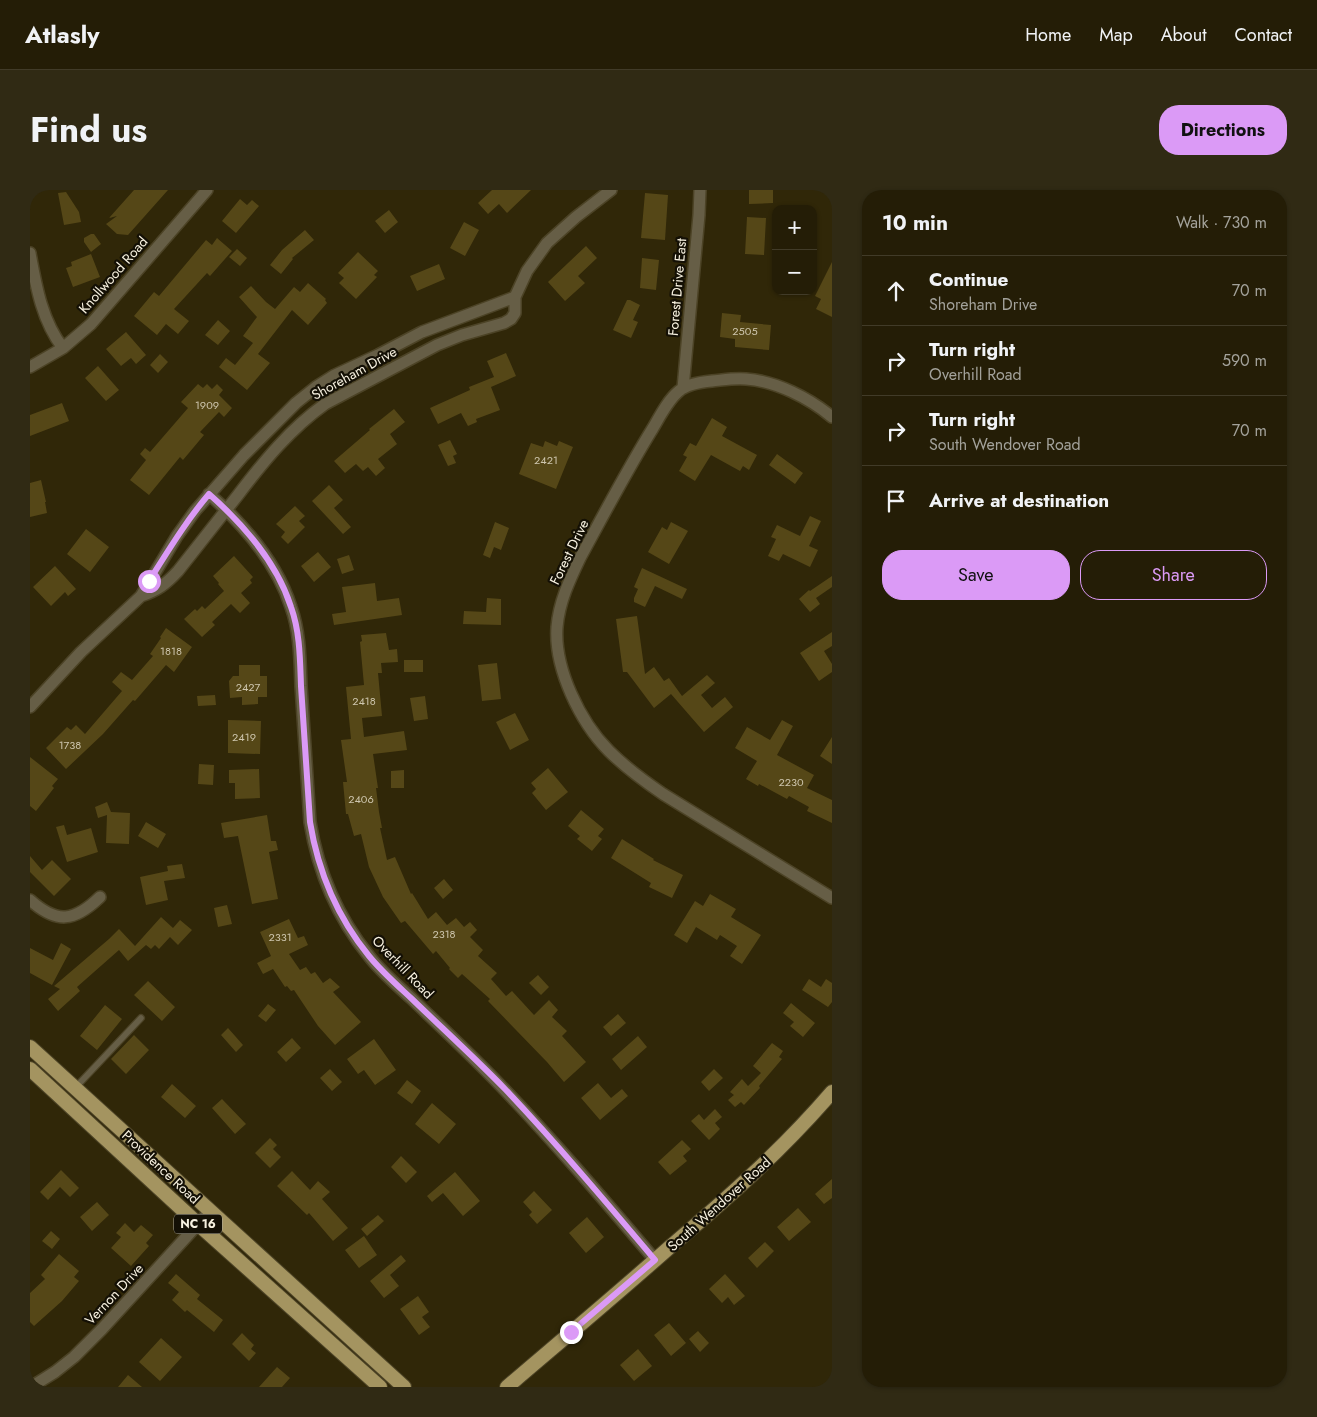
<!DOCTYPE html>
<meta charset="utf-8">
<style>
body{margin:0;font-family:Jost,sans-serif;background:#302a14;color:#f1f3f6}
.controls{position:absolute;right:15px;top:15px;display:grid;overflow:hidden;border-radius:10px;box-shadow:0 1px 4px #0004}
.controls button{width:45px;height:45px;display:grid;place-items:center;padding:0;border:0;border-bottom:1px solid #413b28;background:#241d06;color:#f1f3f6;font:25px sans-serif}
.stop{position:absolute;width:15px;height:15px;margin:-11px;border:4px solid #db9af6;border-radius:50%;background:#fff}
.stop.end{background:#db9af6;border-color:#fff;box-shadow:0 1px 5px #0008}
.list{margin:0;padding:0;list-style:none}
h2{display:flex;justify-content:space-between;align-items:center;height:65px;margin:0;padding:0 20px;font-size:21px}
h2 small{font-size:16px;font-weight:400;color:#a3a29b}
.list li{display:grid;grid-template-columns:32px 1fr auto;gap:15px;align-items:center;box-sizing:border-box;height:70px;padding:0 20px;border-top:1px solid #413b28}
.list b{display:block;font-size:19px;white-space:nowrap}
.list p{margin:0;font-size:16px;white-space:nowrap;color:#a3a29b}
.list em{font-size:16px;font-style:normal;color:#a3a29b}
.actions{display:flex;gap:10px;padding:15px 20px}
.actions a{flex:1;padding:11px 0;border:1px solid #db9af6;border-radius:20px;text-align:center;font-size:18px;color:#db9af6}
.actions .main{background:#db9af6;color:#111}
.icon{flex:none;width:28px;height:28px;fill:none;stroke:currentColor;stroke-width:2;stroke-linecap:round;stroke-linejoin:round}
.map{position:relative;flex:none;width:802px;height:1197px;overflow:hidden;border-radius:20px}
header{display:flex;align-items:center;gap:30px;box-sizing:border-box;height:70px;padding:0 25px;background:#241d06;border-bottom:1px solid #413b28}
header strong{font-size:24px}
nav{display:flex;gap:28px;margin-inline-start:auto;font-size:18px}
.intro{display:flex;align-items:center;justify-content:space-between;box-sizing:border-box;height:120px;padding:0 30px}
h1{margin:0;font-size:35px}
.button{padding:12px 22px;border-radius:20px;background:#db9af6;color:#111;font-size:18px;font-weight:700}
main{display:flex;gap:30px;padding:0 30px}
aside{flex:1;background:#241d06;border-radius:20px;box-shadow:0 1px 4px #0004}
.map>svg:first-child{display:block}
.building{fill:#554717}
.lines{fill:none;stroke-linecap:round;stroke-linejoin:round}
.service-casing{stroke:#4c4326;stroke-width:8}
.minor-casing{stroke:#4c4326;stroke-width:14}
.primary-casing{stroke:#4c4326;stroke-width:16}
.service{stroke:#665e46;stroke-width:5.5}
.minor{stroke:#665e46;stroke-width:11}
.primary{stroke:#a49460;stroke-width:14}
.route{stroke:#db9af6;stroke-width:6}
.labels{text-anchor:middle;stroke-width:4.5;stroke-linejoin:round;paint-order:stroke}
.number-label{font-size:11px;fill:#cec6ae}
.shield{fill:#141005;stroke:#b3ae9e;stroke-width:1}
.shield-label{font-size:12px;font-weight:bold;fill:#f7f1e0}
.street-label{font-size:14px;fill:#f7f1e0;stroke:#141005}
</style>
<header>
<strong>Atlasly</strong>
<nav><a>Home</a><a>Map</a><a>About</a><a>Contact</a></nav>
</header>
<div class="intro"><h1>Find us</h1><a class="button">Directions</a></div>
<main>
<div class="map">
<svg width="802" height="1197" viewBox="0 0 802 1197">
<rect width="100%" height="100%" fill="#302708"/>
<path class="building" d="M104,0H138L98,45L87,44L76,34L87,26L79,28Z
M462,0H501L477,23L469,14L458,24L448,13Z
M719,0H743V13L719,14Z
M36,2L49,22L51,32L34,35L28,3Z
M615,3L638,5L635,50L611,48Z
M210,9L217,15L222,10L229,16L206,43L192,31Z
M359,20L368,32L355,43L345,31Z
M717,27L736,28L734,65L715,64Z
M434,32L449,40L435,66L420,58Z
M275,40L284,50L262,68L263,69L251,84L240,75L252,60Z
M61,44H64L71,54L61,62L54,52V48Z
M187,48L202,61L180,86L177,83L144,119L159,131L148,144L136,134L127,145L104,126L124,102L129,106L176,50L182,55Z
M556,56L567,68L548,86L555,93L535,111L518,92Z
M207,59L217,68L210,76L199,67Z
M328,62L348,81L344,85L347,87L326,109L309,93L314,88L308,83Z
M61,64L70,87L43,97L36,78L42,76L41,72Z
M612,68L629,70L626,100L610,98Z
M802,72V127L786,119L791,109L785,106Z
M409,74L415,89L387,101L380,86Z
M278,93L296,109L295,110L297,113L278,135L262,120L228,164L240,173L217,200L189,177L196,168L205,175L223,153L213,146L227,127L209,107L221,96L236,112L245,119L264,97L270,102Z
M597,110H600L610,115L603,130L608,132L601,148L583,140Z
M692,123L711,125L710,132L741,135L739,160L705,157V149L690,147Z
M188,130L200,141L188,155L175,145Z
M96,142L116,165L106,174L101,168L91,176L76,159Z
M476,163L486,186L461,197L470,220L446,229L447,232L438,236L431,223L408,234L400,218L440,200L439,197L464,187L457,171Z
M130,164L138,172L128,183L120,175Z
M68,176L89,200L76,211L55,188Z
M168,194L173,198L177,194L182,199L187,194L193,200L189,205L202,218L194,227L189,222L170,242L174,245L153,270L150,267L119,305L100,290L116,270L110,264L115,258L120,262L158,218L151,212Z
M32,213L39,231L0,246V225Z
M364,219L375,232L360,244L367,254L348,269L355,278L346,286L338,277L333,281L326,274L315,283L304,271L340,240L339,239Z
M682,228L697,237L692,246L727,265L719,280L713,276L710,281L681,265L665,291L649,281L657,267L653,265L660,253L666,256Z
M420,250L427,264L423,266L426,273L418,276L408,255Z
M515,251L527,256L529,251L543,257L526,299L489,284L501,253L513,257Z
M747,264L773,283L765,294L739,275Z
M11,290L16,312H15L17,323L0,327V293Z
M299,295L313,310L304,318L321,337L313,344L282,311Z
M265,316L275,326L269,331L275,337L258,354L251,347L255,342L246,334Z
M780,326L791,331L779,356L788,360L780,377L753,364L749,371L738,366L746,349L741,347L747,335L770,346Z
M465,332L479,338L471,360L464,357L460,368L453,365Z
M641,332L658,341L639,374L618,362L632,337L637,340Z
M56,339L79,357L60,382L37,364Z
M288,362L301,377L284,392L271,376Z
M319,365L324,380L312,384L307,369Z
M204,366L223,387L220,390L222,393L211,403L220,413L210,423L201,414L182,432L185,435L172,447L154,429L165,419L167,421L172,416L175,419L194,401L188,394L189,393L183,386Z
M25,376L46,399L38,406L35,402L21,416L3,397Z
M612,378L657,399L652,409L625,396L615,417L604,412V408L608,399L604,397Z
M802,386V397L786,408L790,414L780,422L769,409L779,400L780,401Z
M345,393L347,411L369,408L372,425L304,435L302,424L316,422L312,397Z
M457,408L471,409V435L433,434L434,421L456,422Z
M607,426L615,484L624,477L634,491L639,488L652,506L677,485L685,493L671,505L682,518L695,507L703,517L674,542L641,504L624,518L597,482H593L586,429Z
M136,438L162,457L144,482L136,475L105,511L103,510L73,544L36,579L16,558L37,537L41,540L46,535L55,544L92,501L82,492L91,482L102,490L123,466L120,464L131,448L130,447Z
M802,442V456L794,461L802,474V482L789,491L770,463Z
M356,443L359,460L367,459L368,472L351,473L352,483H348L352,526L332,528L334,547L374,541L377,560L343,564L348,598H346L349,622L352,638H350L357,670L365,667L381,704L382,703L398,729L406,722L417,735L426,728L434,737L440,732L447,740L440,747L453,760L448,766L467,783L461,789L476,806L482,801L504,825L519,810L528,820L522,827L537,841L532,846L556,872L534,892L517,872L458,811L460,809L432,784L428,788L419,779L420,778L406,761L403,764L375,731L371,733L353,707L339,677L331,644L324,646L318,624H316L313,592H317L311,550L321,549L316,497L334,495L330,452L332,451L331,445Z
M374,470H393V482H374Z
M467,473L471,509L452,511L448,475Z
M209,475H230V486H237V507H228V514L212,515V507L200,508L199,491L203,486H209Z
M185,505L186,515L168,516L167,506Z
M395,506L398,529L384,531L380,508Z
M485,523L499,550L480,560L466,532Z
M198,530L231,531L230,564L198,563Z
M752,530L763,536L747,565L784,585L777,598L802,610V633L777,621L779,617L759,606L757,609L729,594L728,596L716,589L727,571L705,558L717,537L740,550Z
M802,547V574L790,566Z
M0,567L28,589L22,596L24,598L6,621L0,616Z
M169,574L184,575L183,595L168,594Z
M518,578L538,602L516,620L502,603L506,599L501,593Z
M229,579L230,608L205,609V593H199V580Z
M374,580V598H361V581Z
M77,612L81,622L100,623L99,654L76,653L77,625L68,628L65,617Z
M551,620L574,639L568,646L572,649L562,661L547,649L550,646L538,636Z
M237,625L241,651H246L248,660L239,662L248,709L222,714L208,646L194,648L191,633Z
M116,632L136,644L128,658L108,646Z
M34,635L37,645L61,638L68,662L37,672L26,637Z
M592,649L624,669L623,670L653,685L642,708L619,697L621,693L581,668Z
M0,666L12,680L22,670L41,689L24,706L0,682Z
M152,674L155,688L134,691L138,710L116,715L110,687L138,681L137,676Z
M414,689L423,700L413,709L404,698Z
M680,704L706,719L701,727L731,745L712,774L700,766L707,756L690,745L687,750L666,737L657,753L644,745L665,711L673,716Z
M197,715L202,734L188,737L184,718Z
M131,727L143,738L150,730L162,740L148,755L140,747L129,759L125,755L121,759L116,755L98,771L89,760L47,797L50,801L28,821L18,809L30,799L24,796L79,749L89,739L105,756Z
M259,729L268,748L274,746L278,755L259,764L270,780L276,777L281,784L285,782L293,793L300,788L310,797L303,802L331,832L305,855L288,836L264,800L261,801L257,796L255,797L243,779L233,784L227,773L241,766L230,742Z
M31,753L41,759L22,795L0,783V758L23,770Z
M508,785L519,797L511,805L499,793Z
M779,789L791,797L796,789L802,793V812L798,817L772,800Z
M118,791L145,817L132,831L104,805Z
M761,813L785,833L773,847L760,836L764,832L753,823Z
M238,814L246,820L236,832L228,826Z
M75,815L92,829L67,860L50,846Z
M588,824L596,833L581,846L573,837Z
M198,838L213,855L206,862L191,845Z
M104,845L119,860L96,884L81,869Z
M608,846L617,857L591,880L582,869Z
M262,848L271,858L256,872L247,862Z
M344,849L366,880L345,895L334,880L328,884L317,869Z
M742,853L753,861L749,867L752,869L729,896L730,898L714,915L711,912L705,917L698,910L704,905L700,902L712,889L718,896L731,883L723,876Z
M300,879L312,892L302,901L290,888Z
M684,879L693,888L679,901L671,892Z
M377,890L391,901L382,914L367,903Z
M568,893L581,908L592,899L598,906L570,930L551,908Z
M142,894L166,916L155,928L131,907Z
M192,909L216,934L205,944L182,918Z
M402,913L426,934L409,954L385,934Z
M685,919L692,927L685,933L690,939L679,950L661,931L669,924L674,930Z
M240,948L247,955L243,959L251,967L240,978L225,963Z
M652,950L661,959L653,966L657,971L640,985L628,972Z
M371,966L387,982L376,993L361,977Z
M31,980L49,998L40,1007L30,997L18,1010L10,1002Z
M262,981L280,1000L288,991L300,1002L292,1009L318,1038L303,1051L279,1023L277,1025L247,996Z
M425,982L450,1011L433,1026L413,1003L402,1012L397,1006Z
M802,989V1008L794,1014L785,1004Z
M504,1001L522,1020L507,1034L499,1025L502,1022L493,1012Z
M67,1012L79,1025L62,1041L50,1027Z
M768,1018L781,1032L759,1051L747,1037Z
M348,1025L354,1031L337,1046L331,1039Z
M557,1027L574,1047L556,1063L539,1043Z
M95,1033L104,1042L111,1035L123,1045L116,1053L119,1056L101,1076L81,1058L91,1047L86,1043Z
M21,1041L30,1049L22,1059L12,1051Z
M334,1046L347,1065L329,1078L315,1060Z
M735,1052L744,1061L727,1078L718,1068Z
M29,1064L49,1081L44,1087L49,1091L32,1111L4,1136L0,1132V1103L15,1089L11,1085Z
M371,1065L376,1071L360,1085L369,1096L354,1108L340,1091Z
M146,1084L170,1105L167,1109L193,1130L184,1142L157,1120L155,1122L142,1110L149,1102L138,1093Z
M695,1084L715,1106L704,1115L698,1107L692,1113L679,1099Z
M388,1106L399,1122L392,1127L400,1137L389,1145L370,1119Z
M639,1133L656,1153L641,1166L624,1145Z
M668,1141L679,1153L670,1162L659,1149Z
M212,1143L224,1155L221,1159L226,1163L219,1171L202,1154Z
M131,1148L152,1167L130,1191L109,1172Z
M608,1159L622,1176L604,1191L590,1175Z
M247,1177L260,1188L252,1197H229Z
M98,1185L112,1197H88Z"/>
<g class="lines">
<g class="service-casing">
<path id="service" d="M45,898L111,828"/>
</g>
<g class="minor-casing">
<path id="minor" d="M0,63C6,96 12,131 33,158
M0,177L33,158L61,134L177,0
M653,198L669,25L670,0
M802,227C779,208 746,191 716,189C704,188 693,190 682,191C671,192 657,194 649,201C638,210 630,226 623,238C597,280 574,324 550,368C540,389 529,412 527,437C524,478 550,532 579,561C595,577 614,591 633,604L802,708
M179,304C213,334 247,373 261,417C270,442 270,469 271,496C274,541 277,587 280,632C288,681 308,728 339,766C351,782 367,795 382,809C411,837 441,865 469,894C524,951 574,1010 625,1070
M111,406C128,400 136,394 148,381C168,356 188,330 208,305C234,271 260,239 295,214L407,155L432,145L474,133L481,129L485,123V107L497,81L517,53L546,27L581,0
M0,517L51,462L111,406L147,346L165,321L214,265L266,213L286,197L305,185L348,165L392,142L485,107
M0,710C27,734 44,732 70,707
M1,1197L25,1182L44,1167L72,1139L180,1021"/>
</g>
<g class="primary-casing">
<path id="primary" d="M0,857L374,1197
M0,879L168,1034L350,1197
M477,1197C532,1150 587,1104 641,1056C698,1008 753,959 802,902"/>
</g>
<use href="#service" class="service"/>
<use href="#minor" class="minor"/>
<use href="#primary" class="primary"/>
</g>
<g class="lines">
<path class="route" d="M119,391C138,361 156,331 179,304C213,334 247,373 261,417C270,442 270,469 271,496C274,541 277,587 280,632C288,681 308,728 339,766C352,782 367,795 382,809C413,839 445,868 475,899C527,954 576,1012 625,1070L541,1142"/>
</g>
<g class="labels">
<g class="number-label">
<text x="715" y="145">2505</text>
<text x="177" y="219">1909</text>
<text x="516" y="274">2421</text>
<text x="141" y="465">1818</text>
<text x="218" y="501">2427</text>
<text x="334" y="515">2418</text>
<text x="214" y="551">2419</text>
<text x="40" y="559">1738</text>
<text x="761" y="596">2230</text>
<text x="331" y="613">2406</text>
<text x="414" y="748">2318</text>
<text x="250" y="751">2331</text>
</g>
<rect class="shield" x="144" y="1024.5" width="48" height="19" rx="4"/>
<g class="shield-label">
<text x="168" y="1038">NC 16</text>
</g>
<g class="street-label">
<text transform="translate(83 85) rotate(-49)" y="5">Knollwood Road</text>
<text transform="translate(647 97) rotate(-85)" y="5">Forest Drive East</text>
<text transform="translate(324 183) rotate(-29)" y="5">Shoreham Drive</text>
<text transform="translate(539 362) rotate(-64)" y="5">Forest Drive</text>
<text transform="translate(373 777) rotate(46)" y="5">Overhill Road</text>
<text transform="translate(131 977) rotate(43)" y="5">Providence Road</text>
<text transform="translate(689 1014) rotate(-42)" y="5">South Wendover Road</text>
<text transform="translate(84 1104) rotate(-47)" y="5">Vernon Drive</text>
</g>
</g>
</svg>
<div class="controls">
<button>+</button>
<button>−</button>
</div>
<div class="stop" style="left:119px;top:391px"></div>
<div class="stop end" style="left:541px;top:1142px"></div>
</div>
<aside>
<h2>10 min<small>Walk · 730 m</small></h2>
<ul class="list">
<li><svg class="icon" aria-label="ahead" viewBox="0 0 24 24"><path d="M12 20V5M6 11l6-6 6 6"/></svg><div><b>Continue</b><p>Shoreham Drive</p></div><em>70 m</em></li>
<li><svg class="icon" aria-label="right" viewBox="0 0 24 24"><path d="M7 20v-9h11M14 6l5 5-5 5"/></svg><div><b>Turn right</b><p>Overhill Road</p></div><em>590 m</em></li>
<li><svg class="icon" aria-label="right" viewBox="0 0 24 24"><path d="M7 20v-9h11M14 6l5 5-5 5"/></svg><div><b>Turn right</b><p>South Wendover Road</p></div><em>70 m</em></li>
<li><svg class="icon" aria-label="arrive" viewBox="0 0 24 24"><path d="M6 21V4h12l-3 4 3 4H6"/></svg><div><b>Arrive at destination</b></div></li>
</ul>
<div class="actions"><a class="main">Save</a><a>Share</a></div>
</aside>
</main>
